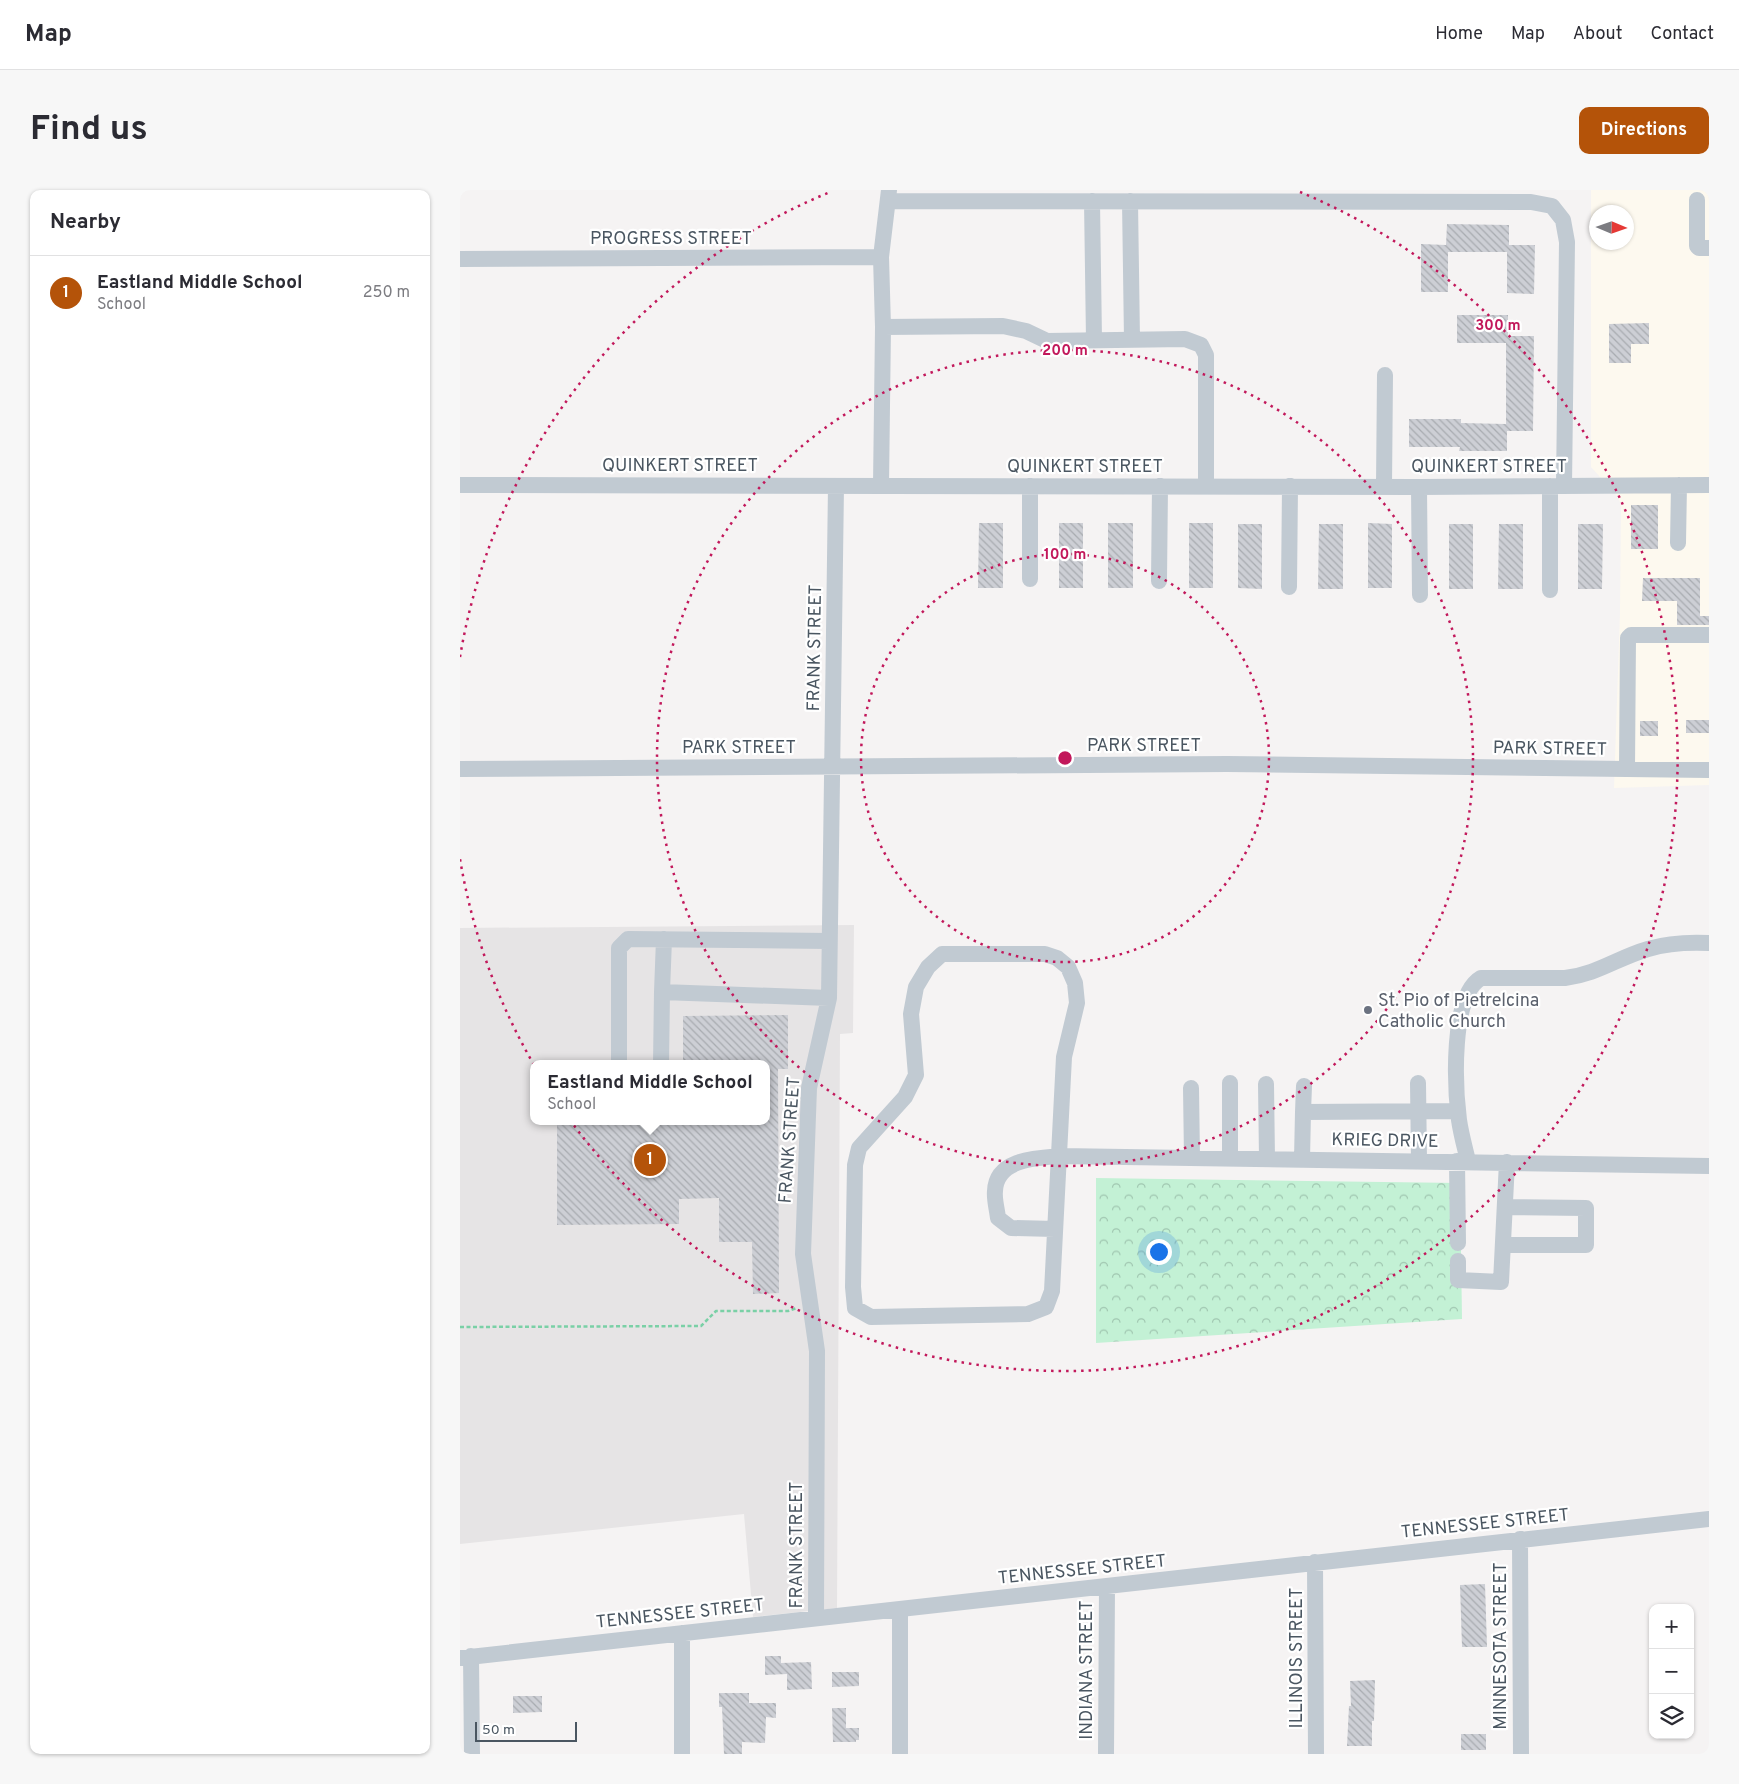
<!DOCTYPE html>
<meta charset="utf-8">
<style>
body{margin:0;font-family:Overpass,sans-serif;background:#f7f7f7;color:#2b2b33}
.controls{position:absolute;right:15px;bottom:15px;display:grid;overflow:hidden;border-radius:10px;box-shadow:0 1px 4px #0004}
.controls button{width:45px;height:45px;display:grid;place-items:center;padding:0;border:0;border-bottom:1px solid #e1e1e2;background:#fff;color:#2b2b33;font:25px sans-serif}
.compass{position:absolute;left:1129px;top:15px;width:45px;height:45px;border-radius:50%;background:#fff;box-shadow:0 1px 4px #0004;rotate:92deg}
.scale{position:absolute;left:15px;bottom:12px;width:102px;box-sizing:border-box;padding-left:5px;border:2px solid #4a5661;border-top:0;font-size:14px;line-height:18px;white-space:nowrap;color:#4a5661;-webkit-text-stroke:4px #fff;paint-order:stroke}
.you{position:absolute;left:698px;top:1061px;width:18px;height:18px;margin:-12px;border:4px solid #fff;border-radius:50%;background:#1a73e8;box-shadow:0 0 0 8px #1a73e833}
.badge{display:grid;place-items:center;width:32px;height:32px;border-radius:50%;background:#b45309;color:#fff;font-size:16px;font-weight:700}
.pin{position:absolute;translate:-50% -50%;border:2px solid #fff;box-shadow:0 1px 5px #0006}
.popup{position:absolute;left:70px;top:870px;width:240px;height:65px;box-sizing:border-box;display:grid;place-content:center;border-radius:10px;background:#fff;filter:drop-shadow(0 1px 4px #0005);font-size:16px;white-space:nowrap;color:#7c7c81}
.popup b{font-size:19px;color:#2b2b33}
.popup::after{content:'';position:absolute;left:50%;top:100%;margin-left:-10px;border:10px solid transparent;border-top-color:#fff}
.list{margin:0;padding:0;list-style:none}
h2{display:flex;justify-content:space-between;align-items:center;height:65px;margin:0;padding:0 20px;font-size:21px}
h2 small{font-size:16px;font-weight:400;color:#7c7c81}
.list li{display:grid;grid-template-columns:32px 1fr auto;gap:15px;align-items:center;box-sizing:border-box;height:75px;padding:0 20px;border-top:1px solid #e1e1e2}
.list b{display:block;font-size:19px;white-space:nowrap}
.list p{margin:0;font-size:16px;white-space:nowrap;color:#7c7c81}
.list em{font-size:16px;font-style:normal;color:#7c7c81}
.icon{flex:none;width:28px;height:28px;fill:none;stroke:currentColor;stroke-width:2;stroke-linecap:round;stroke-linejoin:round}
.map{position:relative;flex:none;width:1249px;height:1564px;overflow:hidden;border-radius:10px}
header{display:flex;align-items:center;gap:30px;box-sizing:border-box;height:70px;padding:0 25px;background:#fff;border-bottom:1px solid #e1e1e2}
header strong{font-size:24px}
nav{display:flex;gap:28px;margin-inline-start:auto;font-size:18px}
.intro{display:flex;align-items:center;justify-content:space-between;box-sizing:border-box;height:120px;padding:0 30px}
h1{margin:0;font-size:35px}
.button{padding:12px 22px;border-radius:10px;background:#b45309;color:#fff;font-size:18px;font-weight:700}
main{display:flex;gap:30px;padding:0 30px}
aside{flex:1;background:#fff;border-radius:10px;box-shadow:0 1px 4px #0004}
.map>svg:first-child{display:block}
.commercial{fill:#fdf9ef;fill-rule:evenodd}
.education{fill:#e6e4e5;fill-rule:evenodd}
.park{fill:url(#park-crowns)}
.building{fill:url(#building-back-hatch)}
.lines{fill:none;stroke-linecap:round;stroke-linejoin:round}
.path{stroke:#7ad0a6;stroke-width:2.5;stroke-dasharray:4 2.5;stroke-linecap:butt}
.minor{stroke:#c1cad2;stroke-width:16}
.ring{fill:none;stroke:#c2185b;stroke-width:2.5;stroke-dasharray:2.5 5}
.worship-dot{fill:#6b7280;stroke:#fff;stroke-width:2}
.labels{text-anchor:middle;stroke-width:4.5;stroke-linejoin:round;paint-order:stroke}
.street-label{font-size:18px;fill:#4a5661;stroke:#fff}
.worship-label{font-size:18px;fill:#5b616d;stroke:#fff;text-anchor:start}
.centre{fill:#c2185b;stroke:#fff;stroke-width:2.5}
.ring-label{font-size:15px;text-anchor:middle;font-weight:bold;fill:#c2185b;stroke:#fff;stroke-width:4.5;stroke-linejoin:round;paint-order:stroke}
</style>
<header>
<strong>Map</strong>
<nav><a>Home</a><a>Map</a><a>About</a><a>Contact</a></nav>
</header>
<div class="intro"><h1>Find us</h1><a class="button">Directions</a></div>
<main>
<aside>
<h2>Nearby<small></small></h2>
<ul class="list">
<li><span class="badge">1</span><div><b>Eastland Middle School</b><p>School</p></div><em>250 m</em></li>
</ul>
</aside>
<div class="map">
<svg width="1249" height="1564" viewBox="0 0 1249 1564">
<defs>
<pattern id="park-crowns" width="20" height="18" patternUnits="userSpaceOnUse" patternTransform="scale(1.25)"><rect width="20" height="18" fill="#c3f1d5"/><path d="M2 6a3 3 0 1 1 6 0M12 15a3 3 0 1 1 6 0" fill="none" stroke="#a0c6b0"/></pattern>
<pattern id="building-back-hatch" width="6" height="6" patternUnits="userSpaceOnUse" patternTransform="scale(1.25)"><rect width="6" height="6" fill="#cdcfd5"/><path d="M-1 5l2 2M0 0l6 6M5-1l2 2" fill="none" stroke="#a8abb0"/></pattern>
</defs>
<rect width="100%" height="100%" fill="#f5f3f3"/>
<path class="commercial" d="M1131,0H1249V595L1154,598L1160,423L1161,314L1157,306L1131,277ZM1136,22H1166V52H1136Z"/>
<path class="education" d="M394,735L393,843L380,844L377,1418L293,1427L284,1324L0,1354V738ZM74,874H306V931H74Z"/>
<path class="park" d="M636,988L1000,993L1002,1129L636,1153Z"/>
<path class="building" d="M987,34L1049,35V55H1075L1074,104L1047,103V62H988V102H961V54L986,55Z
M997,125H1048V146H1074L1073,241H1047V261H999L1000,257H949V229H1001V233L1046,234V153H997Z
M1189,133V154H1171V173H1149V134Z
M1171,315H1198V359H1171Z
M519,333H543V398H518Z
M599,333H623V398H599Z
M648,333H673V398H648Z
M729,333H753V398H729Z
M908,333L932,334V398H908Z
M778,334H802V399L778,398Z
M859,334H883V399H858Z
M989,334H1013V399H989Z
M1039,334H1063V399H1038Z
M1118,334H1143L1142,399H1118Z
M1183,388H1240V426H1249V435H1217V411H1182Z
M1226,530H1249V543H1226Z
M1180,531H1198V546H1180Z
M328,825V879H318L319,1103L293,1104L292,1052H259V1008L219,1009V1034L97,1035V931H306V874H223V826Z
M1025,1394L1027,1457H1002L1000,1395Z
M305,1466H321V1473L351,1472L352,1499L327,1500V1484L305,1485Z
M372,1482H399V1496L372,1497Z
M915,1490L914,1531H912V1556H887L889,1516H891L890,1491Z
M259,1503H289V1513H316V1528L306,1527L305,1553L282,1552V1564H264L262,1517H259Z
M53,1506H82V1522L53,1523Z
M372,1518H386V1538H399V1550H396V1552H373Z
M1001,1544H1026V1560H1001Z"/>
<g class="lines">
<path class="path" d="M0,1137L241,1136L256,1121H328L337,1118"/>
<path class="minor" d="M1237,10V56L1239,58H1249
M429,11L1071,12L1092,16L1103,30L1107,52L1104,296
M632,11L634,150
M670,11L672,150
M0,69L421,67
M423,137L543,136L566,141L587,151L725,149L741,155L746,165V296
M0,295L959,297L1249,295
M421,295L423,137L421,67L429,0
M570,296V389
M924,296L925,185
M959,297L960,405
M1218,353L1219,295
M699,391L700,296
M829,397L830,296
M1090,400V296
M0,579L767,574L1249,580
M1167,579L1168,448L1171,445H1249
M482,764H585L597,768L608,777L615,793L617,813L604,867L592,1101L586,1117L568,1124L411,1127L395,1118L393,1097L395,975L399,958L445,907L456,885L451,824L456,797L468,777Z
M202,802L204,749
M159,874V758L168,749L369,751
M201,874L202,802L369,808
M958,893L959,971
M806,894L807,969
M731,898L732,968
M843,922L844,896
M770,968V893
M842,969L843,922L998,921
M997,971L998,1053
M1008,971C1005,958 1001,944 999,930C995,898 990,806 1021,788H1105C1138,784 1157,768 1188,759C1208,753 1228,752 1249,753
M595,1039L551,1038L538,1028C537,1019 534,1009 535,1001C536,969 576,968 600,966L1249,976
M1043,1055H1126V1018L1045,1017
M998,1071V1090L1041,1092L1047,972
M1060,1349L1061,1564
M855,1372L856,1564
M440,1419V1564
M356,1427L357,1161L343,1064L349,898L369,808L376,296
M222,1443V1564
M11,1466L12,1564
M0,1468L1249,1329
M646,1564L647,1396"/>
</g>
<g class="ring">
<circle cx="605" cy="568" r="204"/>
<circle cx="605" cy="568" r="408"/>
<path d="M0 467A613 613 0 0 1 370 2M840 2A613 613 0 1 1 0 669"/>
</g>
<circle class="worship-dot" cx="908" cy="820" r="5"/>
<g class="labels">
<g class="street-label">
<text x="211" y="54">PROGRESS STREET</text>
<text x="220" y="281">QUINKERT STREET</text>
<text x="625" y="282">QUINKERT STREET</text>
<text x="1029" y="282">QUINKERT STREET</text>
<text transform="translate(354 458) rotate(-89)" y="6">FRANK STREET</text>
<text x="684" y="561">PARK STREET</text>
<text x="279" y="563">PARK STREET</text>
<text transform="translate(1090 558) rotate(1)" y="6">PARK STREET</text>
<text transform="translate(329 950) rotate(-86)" y="6">FRANK STREET</text>
<text transform="translate(925 950) rotate(1)" y="6">KRIEG DRIVE</text>
<text transform="translate(1025 1333) rotate(-6)" y="6">TENNESSEE STREET</text>
<text transform="translate(336 1355) rotate(-90)" y="6">FRANK STREET</text>
<text transform="translate(622 1379) rotate(-6)" y="6">TENNESSEE STREET</text>
<text transform="translate(220 1423) rotate(-6)" y="6">TENNESSEE STREET</text>
<text transform="translate(1040 1456) rotate(-90)" y="6">MINNESOTA STREET</text>
<text transform="translate(836 1468) rotate(-90)" y="6">ILLINOIS STREET</text>
<text transform="translate(626 1480) rotate(-90)" y="6">INDIANA STREET</text>
</g>
<g class="worship-label">
<text x="918" y="816">St. Pio of Pietrelcina<tspan x="918" dy="21">Catholic Church</tspan></text>
</g>
</g>
<circle cx="605" cy="568" r="8" class="centre"/>
<g class="ring-label">
<text x="1038" y="140">300 m</text>
<text x="605" y="165">200 m</text>
<text x="605" y="369">100 m</text>
</g>
</svg>
<div class="controls">
<button>+</button>
<button>−</button>
<button><svg class="icon" aria-label="layers" viewBox="0 0 24 24"><path d="M12 4l9 5-9 5-9-5zM3 14l9 5 9-5"/></svg></button>
</div>
<svg class="compass" viewBox="-18 -18 36 36"><path d="M0-13l5 13h-10z" fill="#e53935"/><path d="M0 13l5-13h-10z" fill="#7c7c81"/></svg>
<div class="scale">50 m</div>
<div class="you"></div>
<div class="pin badge" style="left:190px;top:970px">1</div>
<div class="popup"><b>Eastland Middle School</b>School</div>
</div>
</main>
